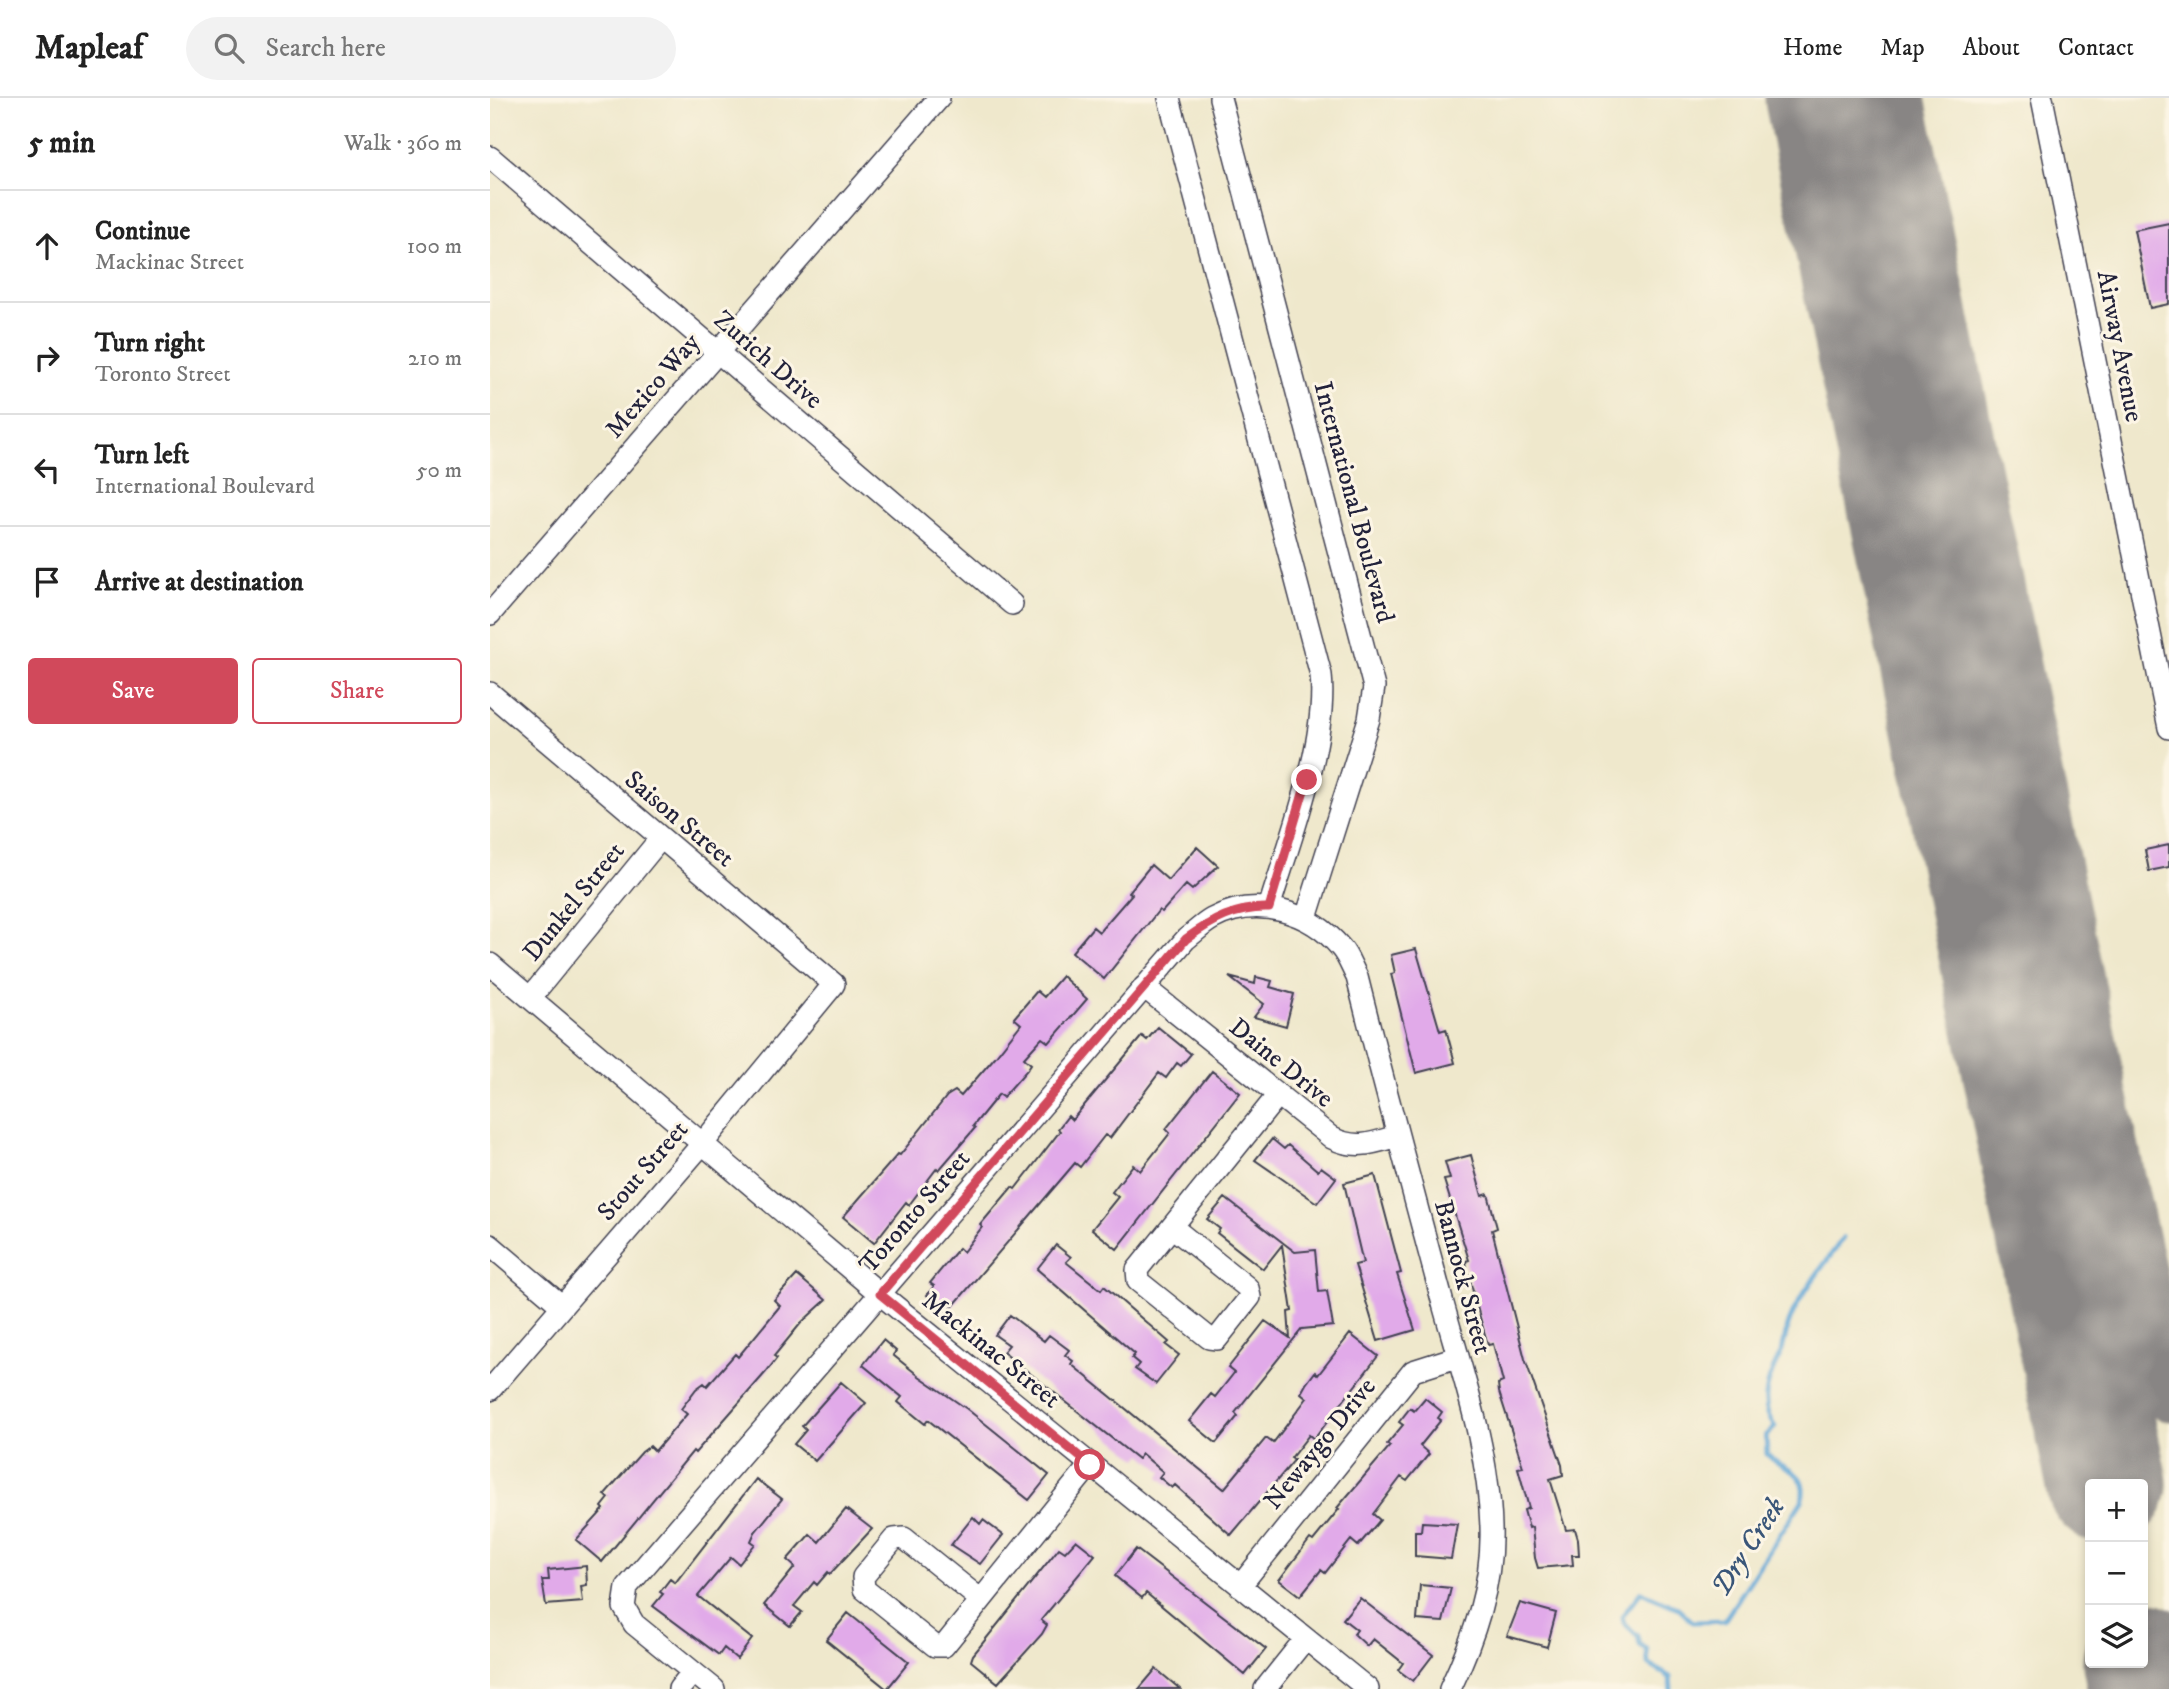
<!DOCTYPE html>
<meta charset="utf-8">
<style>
body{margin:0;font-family:"IM FELL DW Pica",serif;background:#f2f2f2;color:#222}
.controls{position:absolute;right:21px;bottom:21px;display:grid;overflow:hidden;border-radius:7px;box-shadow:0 4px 10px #0003}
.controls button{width:63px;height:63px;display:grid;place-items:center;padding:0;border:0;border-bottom:2px solid #e0e0e0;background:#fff;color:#222;font:35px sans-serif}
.stop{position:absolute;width:21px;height:21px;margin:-16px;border:5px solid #d1495b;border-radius:50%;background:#fff}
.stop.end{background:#d1495b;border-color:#fff;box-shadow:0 2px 7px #0008}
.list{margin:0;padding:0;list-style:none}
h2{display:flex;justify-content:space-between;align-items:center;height:91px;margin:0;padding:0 28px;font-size:30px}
h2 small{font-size:23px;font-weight:400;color:#767676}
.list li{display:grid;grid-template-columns:46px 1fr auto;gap:21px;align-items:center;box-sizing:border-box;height:112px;padding:0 28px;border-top:2px solid #e0e0e0}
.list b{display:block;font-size:26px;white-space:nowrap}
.list p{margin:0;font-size:23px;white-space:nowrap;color:#767676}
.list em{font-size:23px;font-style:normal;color:#767676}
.actions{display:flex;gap:14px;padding:21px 28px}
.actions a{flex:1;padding:16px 0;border:2px solid #d1495b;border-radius:7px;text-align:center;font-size:24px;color:#d1495b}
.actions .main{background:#d1495b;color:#fff}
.icon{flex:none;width:38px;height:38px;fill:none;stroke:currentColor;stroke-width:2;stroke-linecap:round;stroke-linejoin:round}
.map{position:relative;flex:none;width:1679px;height:1591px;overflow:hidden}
header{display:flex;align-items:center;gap:42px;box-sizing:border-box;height:98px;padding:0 35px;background:#fff;border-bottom:2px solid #e0e0e0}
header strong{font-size:33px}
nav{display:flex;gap:38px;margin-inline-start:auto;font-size:24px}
.search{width:490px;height:63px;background:#f2f2f2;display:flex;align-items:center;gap:18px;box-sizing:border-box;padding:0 24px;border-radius:38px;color:#767676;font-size:26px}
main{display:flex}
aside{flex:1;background:#fff}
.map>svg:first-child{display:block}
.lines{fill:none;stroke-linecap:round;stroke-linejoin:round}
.stream{stroke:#5fa5d5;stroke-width:5}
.taxiway{stroke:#888584;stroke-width:49}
.runway{stroke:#888584;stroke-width:121}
.building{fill:#e1aae9}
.street-casing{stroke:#414051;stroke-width:24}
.street{stroke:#fff;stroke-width:21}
.route{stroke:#d1495b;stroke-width:9}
.labels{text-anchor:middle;stroke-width:6;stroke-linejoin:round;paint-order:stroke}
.street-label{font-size:26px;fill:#22223b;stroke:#fcf5e5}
.water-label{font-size:28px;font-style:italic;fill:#3a5679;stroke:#fcf5e5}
</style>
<header>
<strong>Mapleaf</strong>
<div class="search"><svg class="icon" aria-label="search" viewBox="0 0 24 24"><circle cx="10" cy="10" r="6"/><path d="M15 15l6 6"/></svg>Search here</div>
<nav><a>Home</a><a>Map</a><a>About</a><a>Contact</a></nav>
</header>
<main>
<aside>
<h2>5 min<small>Walk · 360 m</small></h2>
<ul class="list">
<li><svg class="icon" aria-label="ahead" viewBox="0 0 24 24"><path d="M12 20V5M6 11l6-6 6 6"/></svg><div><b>Continue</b><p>Mackinac Street</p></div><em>100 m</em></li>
<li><svg class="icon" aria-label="right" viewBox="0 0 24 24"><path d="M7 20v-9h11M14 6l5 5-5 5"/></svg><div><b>Turn right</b><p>Toronto Street</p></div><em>210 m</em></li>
<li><svg class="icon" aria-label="left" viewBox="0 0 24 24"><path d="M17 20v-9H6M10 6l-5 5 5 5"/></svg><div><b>Turn left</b><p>International Boulevard</p></div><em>50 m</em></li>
<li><svg class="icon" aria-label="arrive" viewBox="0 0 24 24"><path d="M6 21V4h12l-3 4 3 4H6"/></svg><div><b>Arrive at destination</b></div></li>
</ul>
<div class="actions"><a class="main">Save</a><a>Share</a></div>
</aside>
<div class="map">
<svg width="1679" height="1591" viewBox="0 0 1679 1591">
<rect width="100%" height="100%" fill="#fcf5e5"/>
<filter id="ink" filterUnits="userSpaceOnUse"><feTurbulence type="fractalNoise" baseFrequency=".0143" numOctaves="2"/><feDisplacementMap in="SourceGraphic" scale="14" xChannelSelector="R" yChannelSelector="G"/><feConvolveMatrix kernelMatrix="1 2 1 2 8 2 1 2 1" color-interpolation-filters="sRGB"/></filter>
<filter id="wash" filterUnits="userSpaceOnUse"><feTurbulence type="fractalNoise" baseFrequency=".00686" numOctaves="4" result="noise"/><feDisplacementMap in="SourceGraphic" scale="28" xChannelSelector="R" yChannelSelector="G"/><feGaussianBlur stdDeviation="1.57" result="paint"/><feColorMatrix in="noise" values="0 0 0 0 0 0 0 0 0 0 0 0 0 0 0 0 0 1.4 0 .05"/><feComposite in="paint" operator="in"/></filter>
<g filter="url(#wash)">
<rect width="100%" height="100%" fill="#efe8cc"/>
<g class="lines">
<path class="stream" d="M1181,1591L1180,1579L1158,1566L1157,1552L1150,1547L1148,1538L1134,1525L1132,1518L1151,1494L1188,1510L1203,1524L1234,1523L1312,1403C1319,1369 1293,1375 1277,1356L1276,1338L1285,1329C1268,1307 1278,1280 1289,1259C1295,1247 1295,1234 1300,1222C1310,1195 1337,1164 1353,1140"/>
<path class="taxiway" d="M1411,0L1613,995L1679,1299"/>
<path class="runway" d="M1335,0L1617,1386
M1653,1564L1658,1591"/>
</g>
<g id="blocks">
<path class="building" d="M1679,125V206L1660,210L1644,132Z
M1679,747V769L1659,773L1655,752Z
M707,749L728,768L702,792L696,787L672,814L669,812L614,881L582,854L603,829L609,834L642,796L639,794L661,767L678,782Z
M926,851L950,933L956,931L965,965L926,975L901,876L905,875L901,857Z
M572,878L597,901L559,945L552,940L534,960L541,966L537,972L513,999L509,996L483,1028L485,1030L449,1072L447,1070L419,1107L416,1104L384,1145L353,1119L408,1056L410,1057L457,998L465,993L471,998L505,959L531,926L524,920L547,893L554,899Z
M739,879L765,886L766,879L782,883L780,889L804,896L796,928L764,919L774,906Z
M668,929L701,956L691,968L687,965L676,980L669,975L620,1040L615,1037L590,1069L585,1065L458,1214L437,1197L444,1188L440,1185L469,1150L473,1154L492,1129L490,1127L522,1089L525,1091L570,1033L568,1031L578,1018L582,1022L652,938L657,942Z
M722,973L750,995L627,1151L602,1131L628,1099L622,1094L643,1067L650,1073L680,1035L676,1031Z
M782,1041L794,1051L798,1047L828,1073L831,1069L846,1080L827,1105L765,1062Z
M981,1057L992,1098L998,1096L1007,1130L1002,1132L1035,1261L1072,1367L1073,1377L1060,1381L1076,1432L1085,1431L1088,1441L1089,1457H1082L1083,1467L1048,1470L1045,1460L1042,1429L1039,1430L1034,1412L1039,1410L1028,1370L1033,1369L1009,1294L1008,1286L1013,1284L1003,1246L998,1247L989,1216L977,1171L976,1163L979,1162L954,1082L960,1081L955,1064Z
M885,1077L911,1175L907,1176L925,1232L888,1243L865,1167L873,1165L854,1085Z
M735,1100L805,1154L825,1152L829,1194L837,1193L843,1228L812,1231L745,1315L748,1318L726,1345L699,1323L721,1296L725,1299L744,1275L738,1270L775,1223L800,1240L798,1214L802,1213L792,1147L773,1171L727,1135L730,1131L717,1121Z
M566,1147L581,1159L576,1164L611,1192L614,1188L679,1244L676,1247L689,1257L666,1286L645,1271L649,1266L642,1260L645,1256L547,1171Z
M307,1177L336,1202L311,1225L284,1258L287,1260L276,1274L205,1355L203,1353L112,1464L86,1442L114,1411L112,1409L119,1400L114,1397L152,1354L160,1348L165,1353L197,1316L191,1311L206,1291L214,1285L217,1288L245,1256L248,1259L290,1208L284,1202Z
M520,1217L554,1243L559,1237L579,1252L575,1257L583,1263L581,1266L734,1391L776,1340L783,1345L817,1300L811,1295L816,1286L825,1274L828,1277L860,1236L888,1258L824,1341L819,1337L801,1360L804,1362L800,1367L741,1437L685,1387L682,1390L669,1379L673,1374L652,1356L648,1361L513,1254L519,1247L505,1237Z
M393,1242L406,1253L403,1257L429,1278L477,1311L559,1377L539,1402L438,1322L435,1326L408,1304L412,1299L373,1267Z
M351,1284L376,1305L325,1363L304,1346L316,1332L312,1328Z
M935,1300L952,1314L948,1320L951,1322L930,1348L939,1356L917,1383L911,1379L883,1416L890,1422L868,1448L861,1442L835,1475L831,1472L810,1498L789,1482L820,1441L823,1443L849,1411L847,1410L900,1348L897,1346L913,1327L909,1324L920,1310L924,1313Z
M266,1381L292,1401L265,1434L261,1443L265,1446L249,1466L241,1459L208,1498L262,1541L247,1561L234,1550L229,1557L163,1508L173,1496L170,1494L180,1481L185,1485Z
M356,1411L382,1431L340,1476L338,1474L327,1487L324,1484L304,1508L312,1514L300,1528L274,1507L305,1469L297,1462L320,1436L329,1444Z
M483,1419L490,1426L493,1422L513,1437L490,1466L461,1447Z
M932,1424L967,1426L961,1461L925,1458V1433H931Z
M586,1442L605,1457L551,1522L557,1527L552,1536L508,1585L481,1563L483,1557L569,1450L575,1454Z
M646,1451L776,1551L755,1577L656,1495L652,1500L625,1478Z
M96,1468L97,1487L91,1488L93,1504L56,1507L52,1482H59L58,1472Z
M930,1487L961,1490L953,1524L927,1522Z
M870,1500L943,1557L923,1583L908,1572L913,1565L883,1541L877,1548L864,1536L867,1532L853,1521Z
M1030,1505L1066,1515L1057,1549L1017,1538Z
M358,1515L419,1564L397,1591L336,1542Z
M666,1571L690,1591H649Z"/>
</g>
</g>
<g filter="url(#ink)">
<use href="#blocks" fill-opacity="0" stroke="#414051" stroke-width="2"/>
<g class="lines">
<g class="street-casing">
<path id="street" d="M679,0L831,577C838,644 799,744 779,810
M730,0L884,589L879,621L816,820
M1552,0L1679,630
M0,59L522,506
M0,516L449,0
M0,595L344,886L213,1045L0,1292
M0,866L390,1196L878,1591
M654,889L842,1040C866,1052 883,1045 907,1038
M40,900L170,741
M682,1129L758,1190L760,1199L727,1241L719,1240L648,1183L647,1172L788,997
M0,1147L72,1208
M750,1488L923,1273L967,1259
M491,1502L414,1440L404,1441L373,1479L374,1491L445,1548H454L600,1367
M189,1591L203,1574
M224,1591L144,1526L134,1509L137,1489L696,841C704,835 713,826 722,821C766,797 820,813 851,850C858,858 862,870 867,879C894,987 923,1094 952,1202C972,1275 999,1352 1001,1429C1003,1486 984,1540 960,1591
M775,1591L815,1541"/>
</g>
<use href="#street" class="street"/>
</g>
</g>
<g class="lines" filter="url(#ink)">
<path class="route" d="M600,1367L390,1196L696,841C722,822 746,809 779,810L817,682"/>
</g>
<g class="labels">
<g class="street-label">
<text transform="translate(1631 248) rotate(79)" y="9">Airway Avenue</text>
<text transform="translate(279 261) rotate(41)" y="9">Zurich Drive</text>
<text transform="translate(162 287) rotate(-49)" y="9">Mexico Way</text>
<text transform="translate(865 404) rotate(75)" y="9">International Boulevard</text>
<text transform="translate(190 720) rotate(40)" y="9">Saison Street</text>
<text transform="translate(83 803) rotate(-51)" y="9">Dunkel Street</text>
<text transform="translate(792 964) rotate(39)" y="9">Daine Drive</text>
<text transform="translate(152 1072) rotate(-49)" y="9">Stout Street</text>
<text transform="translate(424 1113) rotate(-49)" y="9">Toronto Street</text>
<text transform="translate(974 1179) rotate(75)" y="9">Bannock Street</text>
<text transform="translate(502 1251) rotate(39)" y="9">Mackinac Street</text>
<text transform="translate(829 1345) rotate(-51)" y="9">Newaygo Drive</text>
</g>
<g class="water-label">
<text transform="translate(1257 1448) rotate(-57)" y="10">Dry Creek</text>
</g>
</g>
</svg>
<div class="controls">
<button>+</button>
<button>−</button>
<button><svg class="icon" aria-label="layers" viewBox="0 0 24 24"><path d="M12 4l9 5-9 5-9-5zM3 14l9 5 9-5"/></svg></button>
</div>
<div class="stop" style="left:600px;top:1367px"></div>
<div class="stop end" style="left:817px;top:682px"></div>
</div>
</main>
